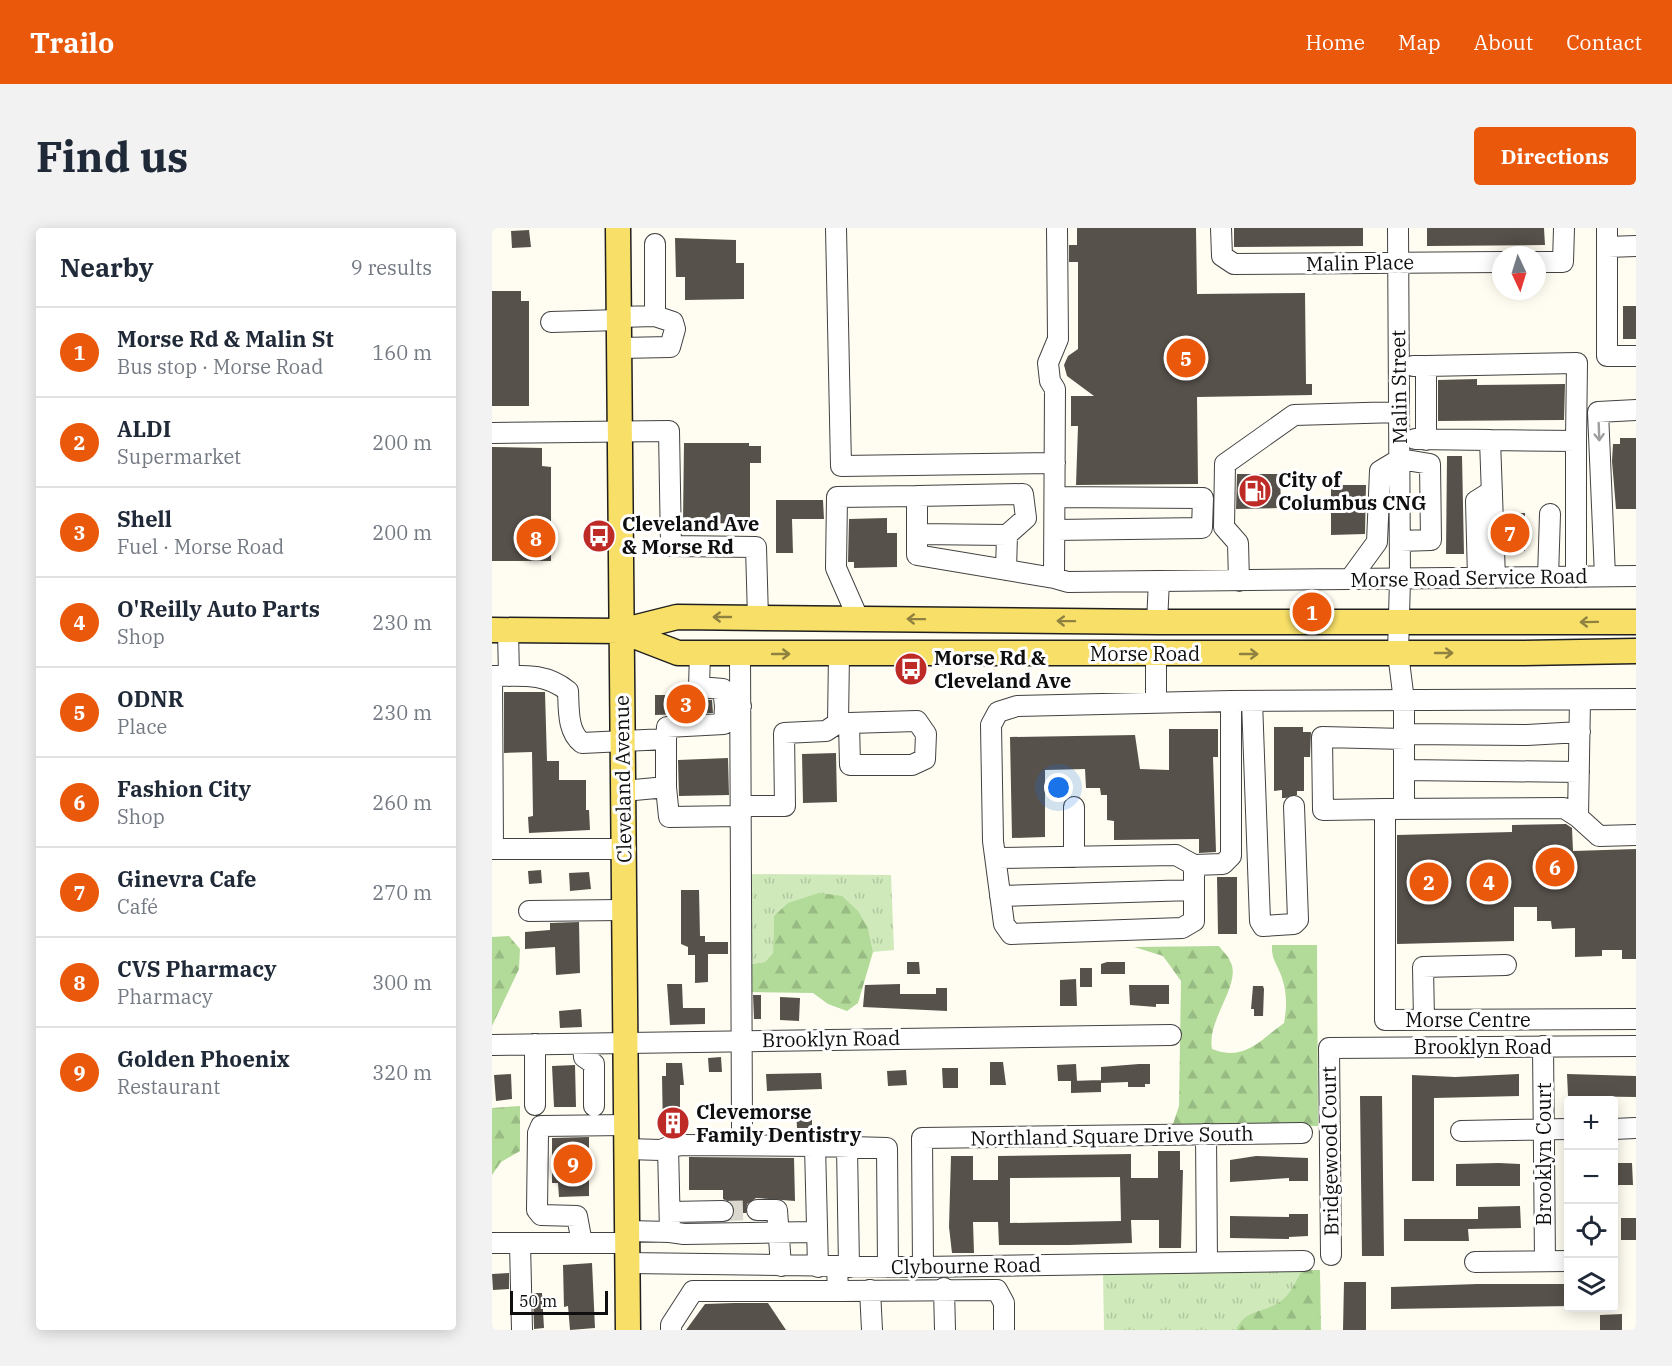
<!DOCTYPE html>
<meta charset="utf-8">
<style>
body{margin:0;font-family:"IBM Plex Serif",serif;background:#f2f2f3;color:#1f2937}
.controls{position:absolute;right:18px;bottom:18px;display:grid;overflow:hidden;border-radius:6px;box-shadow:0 3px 15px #0003}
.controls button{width:54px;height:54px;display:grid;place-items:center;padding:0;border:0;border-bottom:2px solid #e0e1e3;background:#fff;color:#1f2937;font:30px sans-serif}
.compass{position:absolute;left:1000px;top:18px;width:54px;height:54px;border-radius:50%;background:#fff;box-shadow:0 3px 15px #0003;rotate:176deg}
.scale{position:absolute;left:18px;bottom:15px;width:98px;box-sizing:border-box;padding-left:6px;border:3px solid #0f0f0f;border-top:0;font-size:16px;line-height:21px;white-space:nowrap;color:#0f0f0f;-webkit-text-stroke:4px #fff;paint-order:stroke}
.you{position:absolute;left:567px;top:560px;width:21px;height:21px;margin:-15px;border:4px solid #fff;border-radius:50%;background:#1a73e8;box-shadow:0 0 0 9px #1a73e833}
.badge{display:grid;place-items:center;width:39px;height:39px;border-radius:50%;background:#ea580c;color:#fff;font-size:20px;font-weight:700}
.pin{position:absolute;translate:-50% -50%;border:3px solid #fff;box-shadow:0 2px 6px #0006}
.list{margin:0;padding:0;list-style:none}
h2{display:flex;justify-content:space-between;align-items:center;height:78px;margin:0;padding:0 24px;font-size:26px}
h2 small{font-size:20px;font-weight:400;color:#747a83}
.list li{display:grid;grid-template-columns:39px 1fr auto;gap:18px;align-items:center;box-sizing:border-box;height:90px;padding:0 24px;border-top:2px solid #e0e1e3}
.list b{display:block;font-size:22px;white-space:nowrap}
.list p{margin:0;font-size:20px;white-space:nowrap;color:#747a83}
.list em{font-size:20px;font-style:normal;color:#747a83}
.icon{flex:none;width:33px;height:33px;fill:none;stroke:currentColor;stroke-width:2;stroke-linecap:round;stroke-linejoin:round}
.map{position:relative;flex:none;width:1144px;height:1102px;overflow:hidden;border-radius:6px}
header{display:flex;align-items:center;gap:36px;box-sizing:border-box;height:84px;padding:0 30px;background:#ea580c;color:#fff}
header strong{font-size:28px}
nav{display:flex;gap:33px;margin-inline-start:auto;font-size:21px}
.intro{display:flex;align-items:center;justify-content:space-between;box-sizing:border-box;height:144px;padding:0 36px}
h1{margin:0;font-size:42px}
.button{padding:15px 27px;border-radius:6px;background:#ea580c;color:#fff;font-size:21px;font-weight:700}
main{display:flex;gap:36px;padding:0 36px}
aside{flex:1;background:#fff;border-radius:6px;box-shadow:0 3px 15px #0003}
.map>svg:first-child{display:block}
.grass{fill:url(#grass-tufts)}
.forest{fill:url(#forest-firs)}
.building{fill:#57514b;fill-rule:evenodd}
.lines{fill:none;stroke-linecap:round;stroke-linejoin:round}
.minor-tunnel{stroke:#dbd9cf;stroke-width:20;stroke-dasharray:20 10;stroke-linecap:butt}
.minor-casing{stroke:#424242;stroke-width:22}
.major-casing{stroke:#202020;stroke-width:27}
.minor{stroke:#fff;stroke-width:20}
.major{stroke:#f7df68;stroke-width:24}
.oneway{stroke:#9f9f9f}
.oneway2{stroke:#8f8140}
.labels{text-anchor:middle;stroke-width:6;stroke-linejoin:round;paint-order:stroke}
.street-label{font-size:20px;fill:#0f0f0f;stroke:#fff}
.poi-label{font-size:20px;font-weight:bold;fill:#0f0f0f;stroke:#fff;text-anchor:start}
</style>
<header>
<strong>Trailo</strong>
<nav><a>Home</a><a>Map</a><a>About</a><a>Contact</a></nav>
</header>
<div class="intro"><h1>Find us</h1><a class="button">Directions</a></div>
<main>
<aside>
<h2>Nearby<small>9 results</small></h2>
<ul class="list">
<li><span class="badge">1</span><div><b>Morse Rd &amp; Malin St</b><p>Bus stop · Morse Road</p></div><em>160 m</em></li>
<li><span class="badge">2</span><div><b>ALDI</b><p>Supermarket</p></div><em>200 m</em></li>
<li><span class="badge">3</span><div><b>Shell</b><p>Fuel · Morse Road</p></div><em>200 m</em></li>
<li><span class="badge">4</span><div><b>O'Reilly Auto Parts</b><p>Shop</p></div><em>230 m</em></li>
<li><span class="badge">5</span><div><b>ODNR</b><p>Place</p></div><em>230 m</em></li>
<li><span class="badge">6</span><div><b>Fashion City</b><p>Shop</p></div><em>260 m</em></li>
<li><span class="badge">7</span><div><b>Ginevra Cafe</b><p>Café</p></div><em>270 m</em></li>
<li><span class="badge">8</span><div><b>CVS Pharmacy</b><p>Pharmacy</p></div><em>300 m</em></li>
<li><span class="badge">9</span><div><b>Golden Phoenix</b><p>Restaurant</p></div><em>320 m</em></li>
</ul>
</aside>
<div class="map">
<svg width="1144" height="1102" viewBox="0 0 1144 1102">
<defs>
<pattern id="grass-tufts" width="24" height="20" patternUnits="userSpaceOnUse" patternTransform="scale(1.5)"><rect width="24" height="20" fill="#cfe9ba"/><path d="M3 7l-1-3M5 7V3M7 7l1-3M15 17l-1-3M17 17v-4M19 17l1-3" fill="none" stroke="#b1c79f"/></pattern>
<pattern id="forest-firs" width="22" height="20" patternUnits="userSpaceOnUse" patternTransform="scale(1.5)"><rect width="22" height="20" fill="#b2da99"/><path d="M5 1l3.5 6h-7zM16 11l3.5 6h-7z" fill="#98ba83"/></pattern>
</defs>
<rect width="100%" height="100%" fill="#fffdf1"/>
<path class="grass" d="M253,646L399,647L402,722L381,724L376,700L282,688L281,725L273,734L253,737Z
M810,1042C804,1052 798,1068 787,1074C771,1085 752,1081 744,1102H612L611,1045Z"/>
<path class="forest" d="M327,665L350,668L366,683L376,700L381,724L366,775L355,783L336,776L321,765L253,764V737L273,734L281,725L282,688L296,675Z
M17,708L28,721L27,741L0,798V709Z
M780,717H825L826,898L680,899L687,878L689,753L671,728L642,719L727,718C730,723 736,727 738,733C751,755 714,792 720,821C752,834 767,813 792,795C795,779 795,765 790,750C786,737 779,732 780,717Z
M28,878V923L9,934L0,947V880Z
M810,1042H828L829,1102H744C752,1081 771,1085 787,1074C798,1068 804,1052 810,1042Z"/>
<path class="building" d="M585,0H704L705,66L813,65L814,156H820V167L705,169L706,256L584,257L586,198H579V168H602L575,148L572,137L576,128L586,121V34H577V17H585Z
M742,0H871V18L742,19Z
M935,0H1052L1053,17L935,18Z
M37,2L39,19L20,20L19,3Z
M183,10L244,12V35H252V71L193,72V49H184Z
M0,63H29V73H37V178H0Z
M1131,78H1144V111H1131Z
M985,151V157L1073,156L1072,192L946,193V152Z
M1128,210H1144V281H1124L1120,233L1121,216H1128Z
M192,215H257V218H269V235H258V294L194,297L191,294Z
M0,219L50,220V238L59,239V333H0Z
M955,228H970L972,326H954Z
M745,246H788L789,280L744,281Z
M839,257H874L873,306L839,307Z
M284,272H331L332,291H300L301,325H284Z
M1013,285H1033V323H1014Z
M395,290V305H405V339L362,340V334H356L357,291Z
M12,464H53L55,533H67V552H94V582H97L98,602L37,605L36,589L41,588L40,524L12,525Z
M163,467H198L205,471L220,472L221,485L163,487Z
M782,499H811V504H819L818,529H812V563H805V567L793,570H790V562L782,563Z
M677,501H726V529H721L724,624L707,625V611L622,612V593L615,592V567H609L608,560H594L593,541L553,542V609L520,610L518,509L643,507L648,541L677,542Z
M344,525L345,574L311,575L310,526Z
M236,530L237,567L187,568L186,532Z
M1074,596L1080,600L1081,623L1144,621V731H1130V722H1110V728L1083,729V700L1060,701L1059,693H1045V679H1022V713L905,716V607L1020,604V597Z
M49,642L50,655L37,656L36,643Z
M97,644L99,661L78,663L77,645Z
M725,649H745V706H726Z
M189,662H207L208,708H213V714H236V726H216V754L203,755V727H196V719L189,716Z
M87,694L88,745L64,747L63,719L33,721V704L58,702V695Z
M415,734H427L428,746H415Z
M615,734H633V746H609V736Z
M588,740H600V759H588Z
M584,751L585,778H568V752Z
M175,756H190L191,780H213V796L178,797Z
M408,756V766H444V760H455V783L371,779L373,757Z
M637,757H677V776H664V779L638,777Z
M761,758H771L772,761L771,788H762V781H759Z
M261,767H269V791H262Z
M288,769L308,770L307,793L288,792Z
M89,781L90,799L68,800L67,783Z
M229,829L230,844H217L216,830Z
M498,834H511L514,857H498Z
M174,835H190L192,857H188V885H191L192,904H171L170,848H174Z
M584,836L585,853H566L565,837Z
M647,836H658V856H653V859H636V854L609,855V839Z
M83,837L84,879H62L60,838Z
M450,840H466V860H451Z
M414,842L415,857L396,858L395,843Z
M329,845L330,861L275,863L274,846Z
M19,846L20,871L4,873L2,847Z
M1027,846V868L942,870V953H920V847L963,849Z
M1075,846L1144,848V869L1076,868Z
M609,852V864L579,865V853Z
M868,868H890L892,1028H870Z
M304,882H320V900H305Z
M97,909V926H101V946L97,945V968L67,969L66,955H60V910Z
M666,923H688V942H691L689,1020H667V992H639L640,1015L577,1017H507L506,994H481L482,1025H460L457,999L459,928H481V952H506V928L639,926V950H666ZM628,949L629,993L518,995V950Z
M764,928L816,930V953H797V950L738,954V932Z
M197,929L302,930L303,973L264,970L255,976L254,985H242L241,976L231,971V962H197Z
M1007,935L1028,936V958H964V936Z
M1122,935H1140L1141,957H1122Z
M1028,978L1029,1000L976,1001L977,1013H912V991H986V979Z
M797,986H816V1008L797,1009V1011L738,1010V988L797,989Z
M1129,990H1144V1012H1129Z
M100,1035L103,1100L78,1102L76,1078L72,1079L71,1037Z
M17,1045V1061L1,1062L0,1046Z
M852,1054H874V1102H851Z
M985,1056H1077V1078L899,1081V1059Z
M41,1065H50L52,1100L42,1101Z
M242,1075H276L294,1102H194L213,1076Z
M1130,1086V1102H1108V1087Z"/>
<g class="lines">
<path class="minor-tunnel" d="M231,983L265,982"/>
<g class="minor-casing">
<path id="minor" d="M344,0L349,238L563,235
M565,0L566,111L556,135L558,153L563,161L562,350L576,354L1144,348
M729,0L730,28L742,36L1009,34
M906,0L908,351L906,425L912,473V581
M1115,0V128H1144
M1116,19L1144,18
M1045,34H1071L1072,0
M127,89L163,88V16
M59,94L127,92
M128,120L178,119L183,101L181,94L163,88
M921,138H934V212
M934,138L1085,135L1084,213
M0,205L177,203L179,318L264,319L266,390
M923,211L998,212
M425,268L531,266L534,290L515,307L514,342
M563,302L710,300L711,270L563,269
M425,306L515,307
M1113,348L1106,184L1144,182
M1056,349L1058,286
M986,350L984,273L1000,263
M1003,350L998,212L1084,213V349
M858,351L885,314L888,243L908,231L938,236L939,312L908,313
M747,353L746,315L732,299L733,236L802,187L907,184
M366,390L344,340L345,269L425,268V327L562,350
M665,394L667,353
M16,402L17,448
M208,425L207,459L231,461L233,478
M248,425L250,901
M664,426V474
M0,448C29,448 52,444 76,463C77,481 75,503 90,515L174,511V559
M0,449L1,621
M1088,472L1086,589L1107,608L1144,607
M760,473L768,693L771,698L802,696L806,692L802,578
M346,495H357L425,493L434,506L433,531L420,537H358L357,495
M913,506L1035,507L1088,504
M174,511L175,499L232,496L233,478H249
M912,542L1087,544
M132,563L174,559L177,589L249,588
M249,578H293L292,505L334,503L346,495L347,426
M582,579V629
M893,581L831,582L830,509L913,511
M1086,589L1072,580L893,581V792L1144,791
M0,621H134
M505,630L684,627L702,637L731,636L739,628V473
M702,637V693L690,700L519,706L512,696L501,613L499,497L506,484L525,478L739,473L1144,471
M508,668L701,662
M37,683L130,682
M932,792L931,739L1014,737
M91,816L92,829L102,836V878
M0,817L679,807
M1051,818L1053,1033
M43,877V816
M1122,901L1143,900
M969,903L1076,901
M714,906L715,1034
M323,918L395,920L396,1039
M176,919L190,917L323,918L326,1039
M355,919L357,1039
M135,921L169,922L176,919L178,1004L136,1003
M265,982H285L289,1038
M178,984L231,983
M178,1004L192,1006L325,1004
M0,1015H136
M28,1015L30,1102
M90,1015L85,988L49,987L45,982L46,905L49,898L134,897
M839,1027L837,820L1144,818
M983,1034L1076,1033
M136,1035L431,1039L812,1033
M345,1039L346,1063L505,1062L512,1075V1102
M431,1039L430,910L810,905
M452,1060L453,1102
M378,1062L380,1102
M179,1102V1097L201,1063H346"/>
</g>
<g class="major-casing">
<path id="major" d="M126,0L136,1102
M0,402L129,403L185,389L665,394H1144
M129,403L186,425H1027L1144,423"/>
</g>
<use href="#minor" class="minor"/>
<use href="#major" class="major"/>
</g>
<defs><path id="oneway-shaft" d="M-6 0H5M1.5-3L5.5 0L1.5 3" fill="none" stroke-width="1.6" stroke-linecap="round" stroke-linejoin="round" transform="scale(1.5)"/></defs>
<use class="oneway" href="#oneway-shaft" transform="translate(1107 204) rotate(88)"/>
<g class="oneway2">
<use href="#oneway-shaft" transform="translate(230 389) rotate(-180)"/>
<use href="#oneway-shaft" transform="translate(424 391) rotate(-179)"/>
<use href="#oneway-shaft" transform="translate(574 393) rotate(-179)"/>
<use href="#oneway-shaft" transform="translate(1097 394) rotate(179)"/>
<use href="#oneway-shaft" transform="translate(952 425)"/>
<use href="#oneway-shaft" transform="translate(289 426)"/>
<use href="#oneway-shaft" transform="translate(757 426)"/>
</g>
<defs>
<g id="fuel-disc" transform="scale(1.725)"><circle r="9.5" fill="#be2b27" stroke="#fff"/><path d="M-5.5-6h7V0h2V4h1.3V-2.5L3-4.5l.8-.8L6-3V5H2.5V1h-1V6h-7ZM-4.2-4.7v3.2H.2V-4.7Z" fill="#fff"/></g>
<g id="bus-disc" transform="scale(1.725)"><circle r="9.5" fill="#be2b27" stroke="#fff"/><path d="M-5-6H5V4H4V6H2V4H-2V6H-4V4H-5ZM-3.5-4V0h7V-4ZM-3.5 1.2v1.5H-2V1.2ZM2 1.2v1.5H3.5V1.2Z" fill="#fff"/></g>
<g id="building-disc" transform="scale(1.725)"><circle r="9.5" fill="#be2b27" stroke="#fff"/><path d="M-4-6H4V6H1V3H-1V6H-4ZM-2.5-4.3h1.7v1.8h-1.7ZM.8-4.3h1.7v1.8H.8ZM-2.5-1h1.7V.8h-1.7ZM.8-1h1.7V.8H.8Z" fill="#fff"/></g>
</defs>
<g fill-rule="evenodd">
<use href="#fuel-disc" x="763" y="263"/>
<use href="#bus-disc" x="107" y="308"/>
<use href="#bus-disc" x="419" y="441"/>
<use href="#building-disc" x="181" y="895"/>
</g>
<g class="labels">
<g class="street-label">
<text transform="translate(868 35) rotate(-1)" y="7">Malin Place</text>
<text transform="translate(907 159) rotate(-91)" y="7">Malin Street</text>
<text transform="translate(977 350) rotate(-1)" y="7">Morse Road Service Road</text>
<text x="653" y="433">Morse Road</text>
<text transform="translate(131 551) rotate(-91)" y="7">Cleveland Avenue</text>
<text x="976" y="799">Morse Centre</text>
<text transform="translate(339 811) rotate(-1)" y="7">Brooklyn Road</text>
<text x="991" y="826">Brooklyn Road</text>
<text transform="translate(620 908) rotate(-1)" y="7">Northland Square Drive South</text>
<text transform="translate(838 923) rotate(-91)" y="7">Bridgewood Court</text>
<text transform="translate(1052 926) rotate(-90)" y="7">Brooklyn Court</text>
<text transform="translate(474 1038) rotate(-1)" y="7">Clybourne Road</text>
</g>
<g class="poi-label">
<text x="786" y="259">City of<tspan x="786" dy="23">Columbus CNG</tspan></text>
<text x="130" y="303">Cleveland Ave<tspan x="130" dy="23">&amp; Morse Rd</tspan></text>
<text x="442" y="437">Morse Rd &amp;<tspan x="442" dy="23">Cleveland Ave</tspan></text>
<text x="204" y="891">Clevemorse<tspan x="204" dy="23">Family Dentistry</tspan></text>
</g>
</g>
</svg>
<div class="controls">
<button>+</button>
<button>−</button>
<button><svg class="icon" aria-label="locate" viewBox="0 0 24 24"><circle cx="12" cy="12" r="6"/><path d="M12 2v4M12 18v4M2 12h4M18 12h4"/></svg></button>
<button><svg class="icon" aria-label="layers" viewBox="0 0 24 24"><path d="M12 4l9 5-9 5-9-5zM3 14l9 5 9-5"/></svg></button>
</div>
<svg class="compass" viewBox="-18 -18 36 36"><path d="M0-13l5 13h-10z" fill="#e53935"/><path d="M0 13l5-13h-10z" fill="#747a83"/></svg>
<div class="scale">50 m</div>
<div class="you"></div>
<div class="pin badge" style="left:820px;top:384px">1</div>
<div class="pin badge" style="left:937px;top:654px">2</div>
<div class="pin badge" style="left:194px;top:476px">3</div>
<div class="pin badge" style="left:997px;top:654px">4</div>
<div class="pin badge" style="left:694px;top:130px">5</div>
<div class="pin badge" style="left:1063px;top:639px">6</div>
<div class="pin badge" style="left:1018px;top:305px">7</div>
<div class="pin badge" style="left:44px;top:310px">8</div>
<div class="pin badge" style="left:81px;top:936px">9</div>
</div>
</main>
